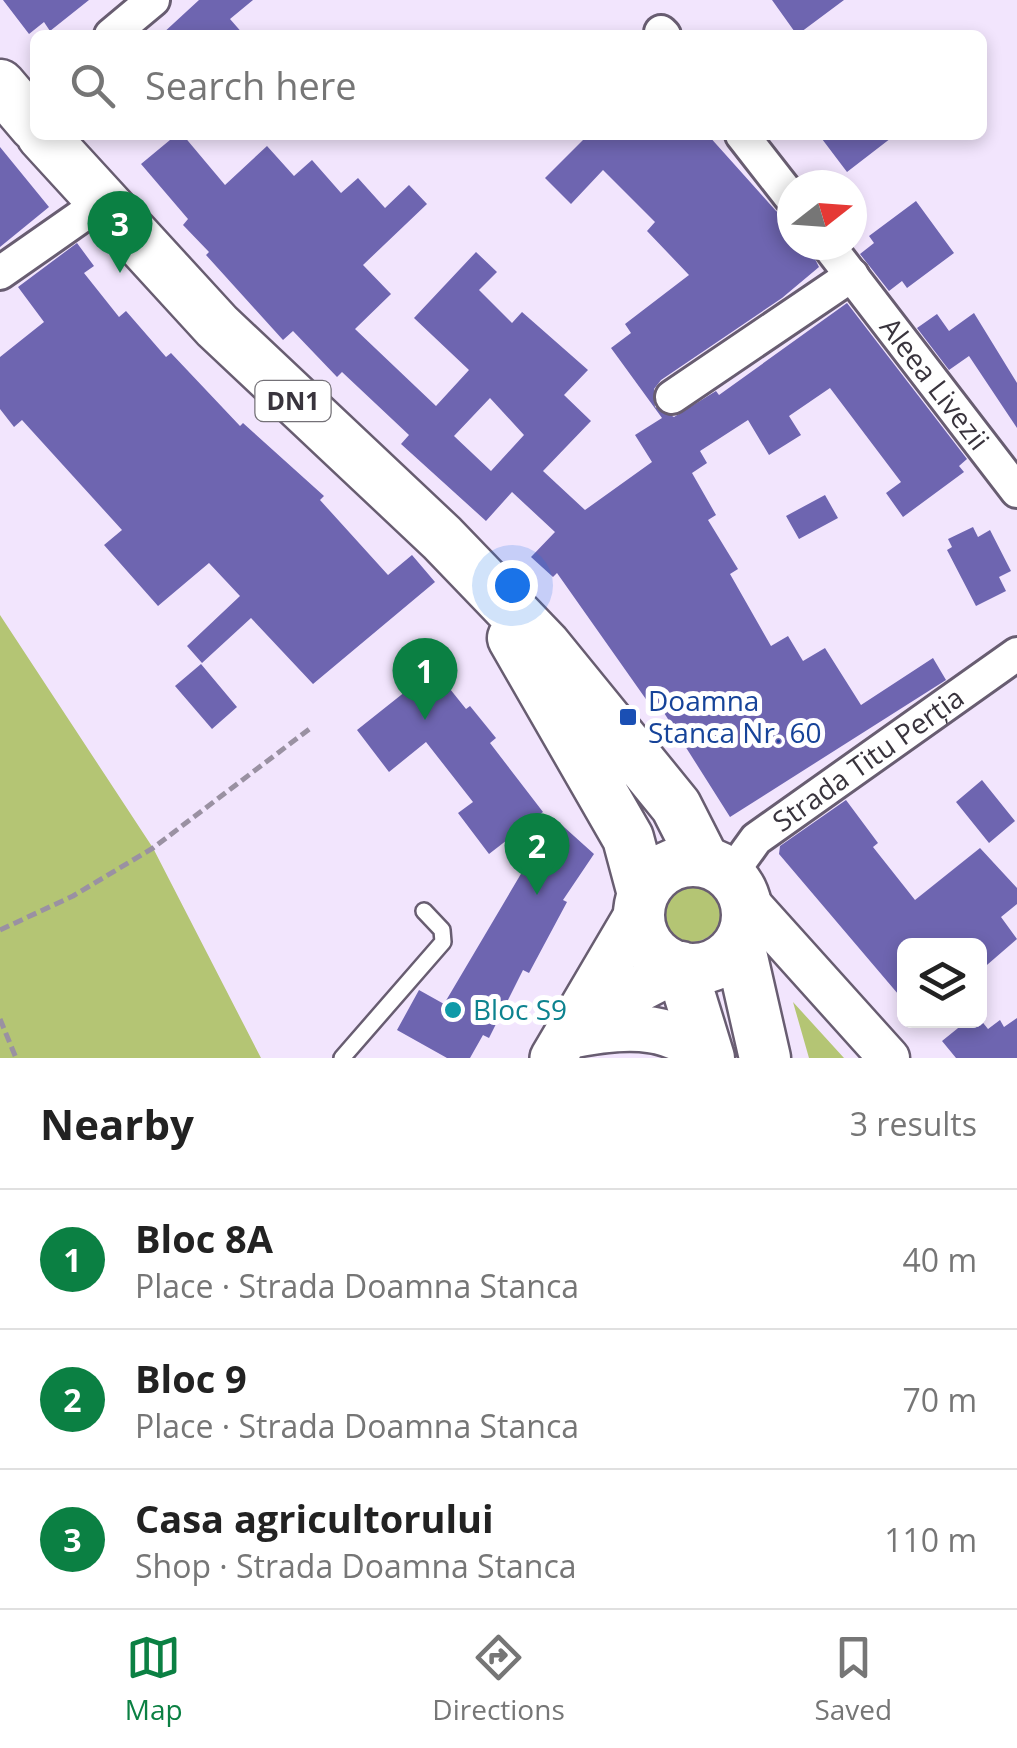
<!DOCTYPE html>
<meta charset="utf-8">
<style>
body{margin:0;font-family:"Open Sans",sans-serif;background:#f6f6f6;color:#222}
.controls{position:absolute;right:30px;bottom:30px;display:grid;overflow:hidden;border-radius:15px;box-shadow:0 5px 15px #0003}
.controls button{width:90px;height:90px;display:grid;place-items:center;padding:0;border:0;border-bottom:2px solid #e0e0e0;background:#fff;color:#222;font:50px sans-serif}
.compass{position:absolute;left:777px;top:170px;width:90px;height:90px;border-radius:50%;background:#fff;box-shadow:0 5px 15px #0003;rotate:73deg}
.you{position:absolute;left:512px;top:585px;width:35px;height:35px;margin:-25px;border:8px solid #fff;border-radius:50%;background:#1a73e8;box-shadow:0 0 0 15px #1a73e833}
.badge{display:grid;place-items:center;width:65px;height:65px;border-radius:50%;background:#0b8043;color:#fff;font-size:32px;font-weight:700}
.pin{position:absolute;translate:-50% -82px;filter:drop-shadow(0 2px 5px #0008)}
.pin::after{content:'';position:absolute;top:52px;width:35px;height:30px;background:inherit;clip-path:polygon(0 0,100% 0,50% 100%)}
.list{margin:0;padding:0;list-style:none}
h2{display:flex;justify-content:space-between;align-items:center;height:130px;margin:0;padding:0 40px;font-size:42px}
h2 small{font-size:32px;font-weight:400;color:#767676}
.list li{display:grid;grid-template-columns:65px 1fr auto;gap:30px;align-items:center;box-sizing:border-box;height:140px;padding:0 40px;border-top:2px solid #e0e0e0}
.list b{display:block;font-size:38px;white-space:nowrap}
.list p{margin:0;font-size:32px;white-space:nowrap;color:#767676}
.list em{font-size:32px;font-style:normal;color:#767676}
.icon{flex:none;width:55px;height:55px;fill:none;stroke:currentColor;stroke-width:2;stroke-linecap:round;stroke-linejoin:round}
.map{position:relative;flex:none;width:1017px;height:1058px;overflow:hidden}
.search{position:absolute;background:#fff;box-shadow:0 5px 15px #0003;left:30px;right:30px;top:30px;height:110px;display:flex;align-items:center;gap:25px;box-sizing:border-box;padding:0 35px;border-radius:15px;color:#767676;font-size:38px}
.sheet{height:550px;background:#fff}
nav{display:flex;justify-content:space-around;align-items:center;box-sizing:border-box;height:140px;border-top:2px solid #e0e0e0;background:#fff;font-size:28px;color:#767676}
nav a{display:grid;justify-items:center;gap:5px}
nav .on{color:#0b8043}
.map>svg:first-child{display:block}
.green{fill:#b4c574}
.building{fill:#6e65b0;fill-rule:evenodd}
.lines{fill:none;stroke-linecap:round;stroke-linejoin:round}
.service-casing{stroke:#685d71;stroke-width:20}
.minor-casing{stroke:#685d71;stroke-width:38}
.tertiary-casing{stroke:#685d71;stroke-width:45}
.secondary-casing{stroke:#685d71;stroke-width:50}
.primary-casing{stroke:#685d71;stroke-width:55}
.path{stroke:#9a91a2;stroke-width:5;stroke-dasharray:10 5;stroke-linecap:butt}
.service{stroke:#fff;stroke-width:15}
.minor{stroke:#fff;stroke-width:32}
.tertiary{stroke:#fff;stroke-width:40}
.secondary{stroke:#fff;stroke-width:45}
.primary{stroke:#fff;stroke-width:50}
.transit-dot{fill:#1a4fb4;stroke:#fff;stroke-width:4}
.culture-dot{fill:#0f9aa8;stroke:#fff;stroke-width:4}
.labels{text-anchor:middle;stroke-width:10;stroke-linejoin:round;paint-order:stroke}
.shield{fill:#fff;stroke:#747177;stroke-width:2.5}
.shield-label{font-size:25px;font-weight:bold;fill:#39343d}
.street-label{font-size:28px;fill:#39343d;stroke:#fff}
.transit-label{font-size:28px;fill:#164399;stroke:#fff;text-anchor:start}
.culture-label{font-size:28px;fill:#0d838f;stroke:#fff;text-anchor:start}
</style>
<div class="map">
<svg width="1017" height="1058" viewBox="0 0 1017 1058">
<rect width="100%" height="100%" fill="#f2e5fd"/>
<path class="green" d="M0,615L153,848L261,1058H0Z
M660 911a31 31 0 1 1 62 0a31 31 0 1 1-62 0Z
M793,1002L844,1058H809Z"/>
<path class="building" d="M3,0H89L50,31L44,22L29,34Z
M199,0H253L230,19L244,35H161Z
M772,0H844L797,35Z
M176,135H183L225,185L267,146L294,176L312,160L341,193L358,178L385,208L409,185L427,204L363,265L391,294L355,329L436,406L469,370L414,318L476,252L497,272L479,290L512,323L522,312L588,370L564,395L591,421L543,471L585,510L652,462L635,435L662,418L611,348L631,333L625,324L689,275L647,231L655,222L603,170L571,204L545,178L588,135H708L776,211L792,220V245H808L819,267L782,298L661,380L654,389L655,407L674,417L716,391L719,395L847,303L967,459L959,466L964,472L903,517L886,493L901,482L830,388L789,416L801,435L769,455L748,420L700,451L707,463L692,473L716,515L708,520L738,569L730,574L771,646L788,636L803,661L825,648L861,705L933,658L946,680L730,817L661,708L655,712L557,573L553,577L531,557L555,532L512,492L486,521L401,444L409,435L342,372L337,377L293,331L283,340L206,255L209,252L183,225L188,219L141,164ZM490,398L524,435L491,471L454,436Z
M819,135H895L847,172Z
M0,147L49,207L0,247Z
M916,201L954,253L907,288L902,281L889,291L860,254L874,243L869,236Z
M77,243L94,266L84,273L119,317L126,311L166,357L171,353L240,426L243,423L324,496L320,500L388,575L412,555L435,582L313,684L251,618L202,663L187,646L240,596L209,563L158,606L104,545L122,530L22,420L14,427L0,409V357L44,322L18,287Z
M974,313L1017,383V428L969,356L949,370L917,328L937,314L949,331Z
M825,495L838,518L799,539L786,516Z
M973,527L978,537L990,530L1011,571L999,577L1006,591L976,606L947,550L952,547L948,539Z
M201,664L237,707L212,729L175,686Z
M430,672L441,688L446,684L466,709L470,706L496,738L490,743L543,812L489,854L458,813L473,802L426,742L389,772L357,730Z
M982,780L1015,821L989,843L956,802Z
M846,800L878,843L873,847L915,900L980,848L1017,888V904L1001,917L1017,939L980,971V946H904V1001L779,854L780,846Z
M554,818L594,854L563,900L567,902L529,973L523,970L489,1038L483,1035L470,1058H447L397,1030L419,990L444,1004Z
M1017,1018V1058H956L942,1041L968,1020L980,1019L988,1029L1000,1020L1004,1027Z"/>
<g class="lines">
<g class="service-casing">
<path id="service" d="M342,1058L443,942L442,930L424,911"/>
</g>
<g class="minor-casing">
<g id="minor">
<path d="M661,32L664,35"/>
<path d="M111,35L153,0"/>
<path d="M742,135L792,199"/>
<path id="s1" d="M828,245L1017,491"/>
<path d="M0,273L100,203"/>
<path d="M672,397L852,275"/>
<path id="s2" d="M730,875L756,839L1017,654"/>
</g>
</g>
<g class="tertiary-casing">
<path id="tertiary" d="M745,898L889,1058"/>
</g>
<g class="secondary-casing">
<path id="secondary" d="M576,1029L623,997L681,967
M567,1036C615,1026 669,1019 708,1058
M553,1058L639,912"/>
</g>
<g class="primary-casing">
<path id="primary" d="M0,85L35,126
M42,135L217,326L442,538L545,645L676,806L704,861
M513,638L628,838L643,894
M639 915a54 54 0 1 1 108 0a54 54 0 1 1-108 0Z
M739,944L765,1058
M681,967L709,1058"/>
</g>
<path class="path" d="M0,930L73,896L153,848L312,727
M0,1019L16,1058"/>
<use href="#service" class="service"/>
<use href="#minor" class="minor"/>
<use href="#tertiary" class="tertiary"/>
<use href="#secondary" class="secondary"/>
<use href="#primary" class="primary"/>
</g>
<rect class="transit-dot" x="618" y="707" width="20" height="20" rx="5"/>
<circle class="culture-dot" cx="453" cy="1010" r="10"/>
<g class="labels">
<rect class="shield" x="255.5" y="381" width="75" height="40" rx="8"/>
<g class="shield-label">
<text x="293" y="410">DN1</text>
</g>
<g class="street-label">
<text dy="10" stroke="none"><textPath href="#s1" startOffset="175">Aleea Livezii</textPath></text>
<text dy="10" stroke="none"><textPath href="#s2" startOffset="182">Strada Titu Perția</textPath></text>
</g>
<g class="transit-label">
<text x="648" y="711">Doamna<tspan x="648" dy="32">Stanca Nr. 60</tspan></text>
</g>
<g class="culture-label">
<text x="473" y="1020">Bloc S9</text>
</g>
</g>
</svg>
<div class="controls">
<button><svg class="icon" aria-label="layers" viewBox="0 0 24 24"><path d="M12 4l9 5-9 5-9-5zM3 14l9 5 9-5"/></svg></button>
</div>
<svg class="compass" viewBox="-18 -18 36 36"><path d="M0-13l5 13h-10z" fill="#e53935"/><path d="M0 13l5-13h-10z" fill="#767676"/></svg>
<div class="you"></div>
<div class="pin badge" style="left:425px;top:720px">1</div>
<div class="pin badge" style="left:537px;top:895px">2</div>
<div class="pin badge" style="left:120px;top:273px">3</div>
<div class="search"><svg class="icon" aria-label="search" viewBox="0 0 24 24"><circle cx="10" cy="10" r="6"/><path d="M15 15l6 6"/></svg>Search here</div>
</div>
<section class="sheet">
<h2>Nearby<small>3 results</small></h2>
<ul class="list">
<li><span class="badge">1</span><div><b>Bloc 8A</b><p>Place · Strada Doamna Stanca</p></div><em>40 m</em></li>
<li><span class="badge">2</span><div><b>Bloc 9</b><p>Place · Strada Doamna Stanca</p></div><em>70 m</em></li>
<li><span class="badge">3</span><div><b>Casa agricultorului</b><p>Shop · Strada Doamna Stanca</p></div><em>110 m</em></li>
</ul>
</section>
<nav>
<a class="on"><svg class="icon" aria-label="map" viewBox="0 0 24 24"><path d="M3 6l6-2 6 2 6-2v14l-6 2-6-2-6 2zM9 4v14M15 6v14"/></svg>Map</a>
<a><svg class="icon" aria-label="directions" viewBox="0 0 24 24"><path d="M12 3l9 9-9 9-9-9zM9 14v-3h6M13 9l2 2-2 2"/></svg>Directions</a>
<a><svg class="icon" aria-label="saved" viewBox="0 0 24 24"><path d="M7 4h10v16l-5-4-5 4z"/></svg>Saved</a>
</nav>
